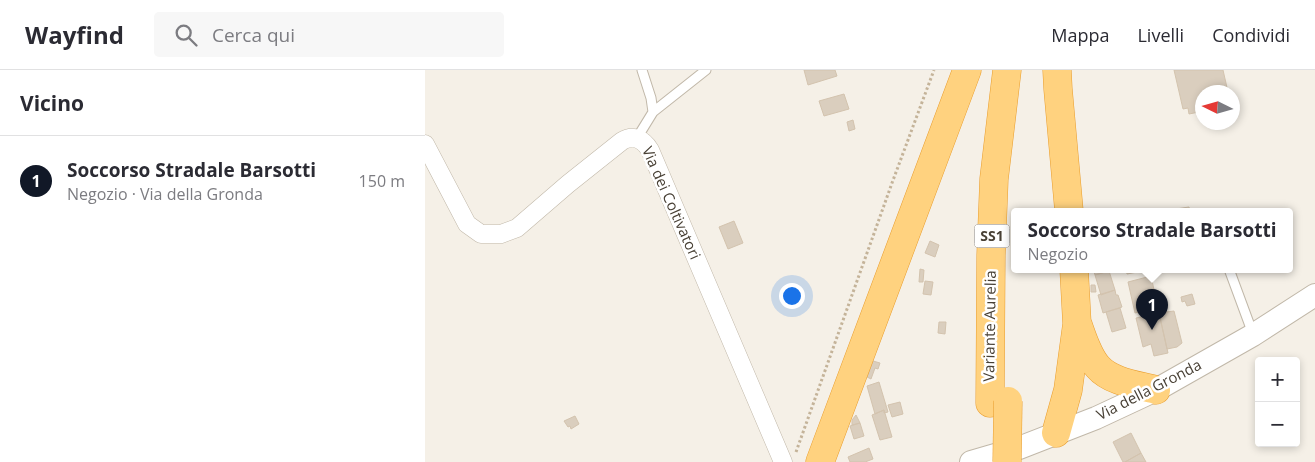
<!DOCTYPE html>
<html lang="it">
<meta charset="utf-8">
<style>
body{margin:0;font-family:"Open Sans",sans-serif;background:#f7f7f7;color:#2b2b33}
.controls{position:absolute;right:15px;bottom:15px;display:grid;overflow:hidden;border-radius:5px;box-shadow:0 2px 8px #0003}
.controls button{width:45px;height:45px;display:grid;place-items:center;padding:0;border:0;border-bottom:1px solid #e1e1e2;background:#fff;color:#2b2b33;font:25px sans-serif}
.compass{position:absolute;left:770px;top:15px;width:45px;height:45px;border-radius:50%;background:#fff;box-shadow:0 2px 8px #0003;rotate:275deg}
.you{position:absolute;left:366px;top:225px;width:18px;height:18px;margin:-12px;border:4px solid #fff;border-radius:50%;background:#1a73e8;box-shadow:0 0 0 8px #1a73e833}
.badge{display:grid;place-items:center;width:32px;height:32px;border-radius:50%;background:#111827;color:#fff;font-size:16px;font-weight:700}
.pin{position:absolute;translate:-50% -41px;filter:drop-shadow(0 1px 2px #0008)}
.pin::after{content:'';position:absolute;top:26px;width:18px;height:15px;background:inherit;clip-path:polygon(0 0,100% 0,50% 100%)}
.popup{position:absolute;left:586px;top:138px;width:282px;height:65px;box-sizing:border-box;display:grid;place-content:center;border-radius:5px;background:#fff;filter:drop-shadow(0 1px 4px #0005);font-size:16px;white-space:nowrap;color:#7c7c81}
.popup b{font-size:19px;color:#2b2b33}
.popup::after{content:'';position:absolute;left:50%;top:100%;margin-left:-10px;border:10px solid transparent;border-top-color:#fff}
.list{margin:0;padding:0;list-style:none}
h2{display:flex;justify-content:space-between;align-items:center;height:65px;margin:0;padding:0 20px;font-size:21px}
h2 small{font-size:16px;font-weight:400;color:#7c7c81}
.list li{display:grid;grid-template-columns:32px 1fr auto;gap:15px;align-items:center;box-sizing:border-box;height:90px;padding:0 20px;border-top:1px solid #e1e1e2}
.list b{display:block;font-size:19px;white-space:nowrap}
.list p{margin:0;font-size:16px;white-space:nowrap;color:#7c7c81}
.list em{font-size:16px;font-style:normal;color:#7c7c81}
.icon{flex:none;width:28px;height:28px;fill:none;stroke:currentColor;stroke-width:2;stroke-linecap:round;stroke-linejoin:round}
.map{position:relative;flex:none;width:890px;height:392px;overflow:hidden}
header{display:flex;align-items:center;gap:30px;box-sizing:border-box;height:70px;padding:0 25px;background:#fff;border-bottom:1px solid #e1e1e2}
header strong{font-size:24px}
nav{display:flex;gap:28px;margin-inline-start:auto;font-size:18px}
.search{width:350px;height:45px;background:#f7f7f7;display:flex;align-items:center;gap:12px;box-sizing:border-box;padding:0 18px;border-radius:5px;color:#7c7c81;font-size:19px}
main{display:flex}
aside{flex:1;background:#fff}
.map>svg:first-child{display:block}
.building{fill:#dacebe;stroke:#d3c3ae}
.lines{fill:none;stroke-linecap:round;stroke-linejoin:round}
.service-casing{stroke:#c1b8a9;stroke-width:11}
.minor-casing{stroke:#c1b8a9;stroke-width:19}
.tertiary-casing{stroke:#c1b8a9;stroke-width:24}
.trunk-casing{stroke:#e99d2d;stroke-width:29}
.path{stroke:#c4b399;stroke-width:3;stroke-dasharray:2.5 2.5;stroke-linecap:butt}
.service{stroke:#fff;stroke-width:9}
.minor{stroke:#fff;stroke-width:18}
.tertiary{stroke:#fff;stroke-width:22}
.trunk{stroke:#ffd27f;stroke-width:28}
.trunk-bridge-casing{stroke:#e99d2d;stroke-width:29;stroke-linecap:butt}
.trunk-bridge{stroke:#ffd27f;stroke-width:28}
.labels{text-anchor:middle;stroke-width:5;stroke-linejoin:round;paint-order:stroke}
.shield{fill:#fff;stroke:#7f7972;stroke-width:1}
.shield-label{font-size:14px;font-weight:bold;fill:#484035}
.street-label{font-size:15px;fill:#484035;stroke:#fff}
</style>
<header>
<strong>Wayfind</strong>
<div class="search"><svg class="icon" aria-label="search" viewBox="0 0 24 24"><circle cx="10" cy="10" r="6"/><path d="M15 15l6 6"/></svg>Cerca qui</div>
<nav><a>Mappa</a><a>Livelli</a><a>Condividi</a></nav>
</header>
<main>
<aside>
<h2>Vicino<small></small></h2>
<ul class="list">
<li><span class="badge">1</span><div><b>Soccorso Stradale Barsotti</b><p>Negozio · Via della Gronda</p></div><em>150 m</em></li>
</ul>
</aside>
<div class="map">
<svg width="890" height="392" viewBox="0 0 890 392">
<rect width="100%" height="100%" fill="#f5f0e7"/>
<path class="building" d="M379,0H410L412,6L383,15Z
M749,0H798L803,22H778V47H775L774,42L764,44L763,38L758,39Z
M419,24L424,39L399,46L394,31Z
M428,50L430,59L424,61L422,52Z
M764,137L765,141H751V139Z
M309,151L318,173L303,179L294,157Z
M505,171L514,175L510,187L500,183Z
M495,199L499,200L498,212H494Z
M668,199H684V201L670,205Z
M701,199H728L702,204Z
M684,201L690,220L676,225L670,205Z
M726,206L733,238L710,243L703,212Z
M500,211L508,212L506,225L498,224Z
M666,215H670L671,222H666Z
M690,220L691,225H693L697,237L678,243L673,225Z
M767,224L770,234L762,236L760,231L757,232L756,227Z
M695,238L701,258L687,262L681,242Z
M749,241L757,273L752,277L742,279L734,243Z
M734,243L743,283L729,286L726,274L718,277L711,248Z
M514,252H521L520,264L513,263Z
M448,291L455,293L453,299L450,298L446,309L442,307Z
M454,312L463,342L459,343V340L450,344L442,316Z
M475,332L478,344L467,347L463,335Z
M459,340L467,367L455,370L447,345Z
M431,345L435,353L427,355V350Z
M150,346L154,354L146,359L145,356L143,357L139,351Z
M435,353L439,366L429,369L425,356Z
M706,363L716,383L700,392H698L688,372Z
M444,378L448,389L440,392H425L423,387Z
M716,383L721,392H700Z"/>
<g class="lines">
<g class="service-casing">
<path id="service" d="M217,0L226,28L228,42
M212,68L228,42L281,0
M804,199L828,264"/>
</g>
<g class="minor-casing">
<path id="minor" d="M0,74L42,154L56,164H76L92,158L143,114L197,71C208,64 218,69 225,80L358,392"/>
</g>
<g class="tertiary-casing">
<path id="tertiary" d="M546,392L594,378L671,348L731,320L828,265L890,225"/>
</g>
<g class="trunk-casing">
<path id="trunk" d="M632,0L633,19L644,141
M653,255C658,269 663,286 673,297C686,312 713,315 731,320
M565,333L566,185L569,109L582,0
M631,363L643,320L652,254L649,199
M395,392L542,0"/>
</g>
<path class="path" d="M371,382L467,113L509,0"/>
<use href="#service" class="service"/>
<use href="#minor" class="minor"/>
<use href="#tertiary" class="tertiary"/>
<use href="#trunk" class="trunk"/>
<g class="trunk-bridge-casing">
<path id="trunk-bridge" d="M582,392L583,331"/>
</g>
<use href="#trunk-bridge" class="trunk-bridge"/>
</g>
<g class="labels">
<rect class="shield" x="549.5" y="154.5" width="35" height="23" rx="4"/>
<g class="shield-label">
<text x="567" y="171">SS1</text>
</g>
<g class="street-label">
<text transform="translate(246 133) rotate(66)" y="5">Via dei Coltivatori</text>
<text transform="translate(565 256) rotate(-89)" y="5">Variante Aurelia</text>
<text transform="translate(724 320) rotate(-27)" y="5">Via della Gronda</text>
</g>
</g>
</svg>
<div class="controls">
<button>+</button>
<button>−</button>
</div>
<svg class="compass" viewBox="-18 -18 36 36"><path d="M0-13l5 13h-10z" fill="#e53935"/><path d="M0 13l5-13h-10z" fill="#7c7c81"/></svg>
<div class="you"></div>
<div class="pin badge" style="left:727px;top:260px">1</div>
<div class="popup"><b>Soccorso Stradale Barsotti</b>Negozio</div>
</div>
</main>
